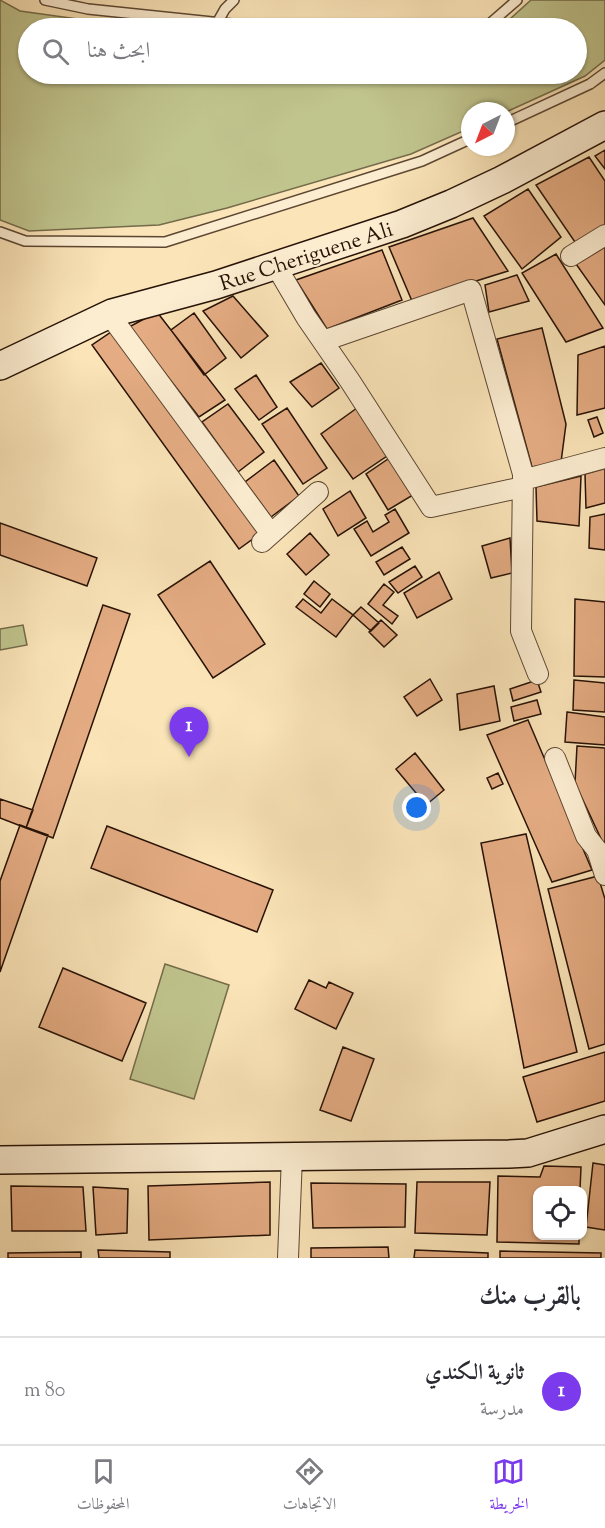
<!DOCTYPE html>
<html lang="ar">
<meta charset="utf-8">
<style>
body{margin:0;font-family:"Sorts Mill Goudy",Amiri,serif;background:#f2f2f3;color:#2b2b33;direction:rtl}
.controls{position:absolute;right:18px;bottom:18px;display:grid;overflow:hidden;border-radius:12px;box-shadow:0 2px 4px #0004}
.controls button{width:54px;height:54px;display:grid;place-items:center;padding:0;border:0;border-bottom:2px solid #e1e1e2;background:#fff;color:#2b2b33;font:30px sans-serif}
.compass{position:absolute;left:461px;top:102px;width:54px;height:54px;border-radius:50%;background:#fff;box-shadow:0 2px 4px #0004;rotate:222deg}
.you{position:absolute;left:417px;top:808px;width:21px;height:21px;margin:-15px;border:4px solid #fff;border-radius:50%;background:#1a73e8;box-shadow:0 0 0 9px #1a73e833}
.badge{display:grid;place-items:center;width:39px;height:39px;border-radius:50%;background:#7c3aed;color:#fff;font-size:20px;font-weight:700}
.pin{position:absolute;translate:-50% -50px;filter:drop-shadow(0 2px 3px #0008)}
.pin::after{content:'';position:absolute;top:32px;width:21px;height:18px;background:inherit;clip-path:polygon(0 0,100% 0,50% 100%)}
.list{margin:0;padding:0;list-style:none}
h2{display:flex;justify-content:space-between;align-items:center;height:78px;margin:0;padding:0 24px;font-size:26px}
h2 small{font-size:20px;font-weight:400;color:#7c7c81}
.list li{display:grid;grid-template-columns:39px 1fr auto;gap:18px;align-items:center;box-sizing:border-box;height:108px;padding:0 24px;border-top:2px solid #e1e1e2}
.list b{display:block;font-size:22px;white-space:nowrap}
.list p{margin:0;font-size:20px;white-space:nowrap;color:#7c7c81}
.list em{font-size:20px;font-style:normal;color:#7c7c81}
.icon{flex:none;width:33px;height:33px;fill:none;stroke:currentColor;stroke-width:2;stroke-linecap:round;stroke-linejoin:round}
.map{position:relative;flex:none;width:605px;height:1258px;overflow:hidden;direction:ltr}
.search{position:absolute;background:#fff;box-shadow:0 2px 4px #0004;left:18px;right:18px;top:18px;height:66px;display:flex;align-items:center;gap:15px;box-sizing:border-box;padding:0 21px;border-radius:33px;color:#7c7c81;font-size:22px}
.sheet{height:186px;background:#fff}
nav{display:flex;justify-content:space-around;align-items:center;box-sizing:border-box;height:84px;border-top:2px solid #e1e1e2;background:#fff;font-size:16px;color:#7c7c81}
nav a{display:grid;justify-items:center;gap:3px}
nav .on{color:#7c3aed}
.map>svg:first-child{display:block}
.green{fill:#c0c48d;stroke:#746b4a;stroke-width:1.5}
.building{fill:#e5ac83;stroke:#271206;stroke-width:1.5}
.lines{fill:none;stroke-linecap:round;stroke-linejoin:round}
.lane-casing{stroke:#5c4632;stroke-width:12}
.street-casing{stroke:#5c4632;stroke-width:22}
.secondary-casing{stroke:#271206;stroke-width:30}
.lane{stroke:#fcedd1;stroke-width:9}
.street{stroke:#fcedd1;stroke-width:20}
.secondary{stroke:#fcedd1;stroke-width:27}
.labels{text-anchor:middle;stroke-width:4.5;stroke-linejoin:round;paint-order:stroke}
.street-label{font-size:21px;fill:#271206;stroke:#fcedd1}
</style>
<div class="map">
<svg width="605" height="1258" viewBox="0 0 605 1258">
<rect width="100%" height="100%" fill="#fae4b8"/>
<filter id="stains"><feTurbulence type="fractalNoise" baseFrequency=".00333" numOctaves="4"/><feColorMatrix values="0 0 0 0 .2 0 0 0 0 .09 0 0 0 0 .02 0 0 0 .5 -.17"/></filter>
<radialGradient id="worn" r=".72"><stop offset=".6" stop-color="#630" stop-opacity="0"/><stop offset="1" stop-color="#630" stop-opacity=".3"/></radialGradient>
<path class="green" d="M0,0L20,11L135,27L158,28H28V74H576V28H500L531,0H605V60L585,76L506,112L470,111V128L411,154L227,208L159,225L29,231L0,220Z
M23,625L27,645L0,650V629Z
M165,964L229,985L194,1099L130,1079Z"/>
<path class="building" d="M605,150V169L595,156Z
M589,157L605,181V226L577,245L536,185Z
M528,189L561,237L522,269L484,216Z
M473,218L508,271L412,301L389,247Z
M605,247V305L576,264Z
M382,250L402,300L327,329L296,280Z
M556,254L603,328L566,342L522,273Z
M517,275L529,301L489,312L485,285Z
M233,296L268,336L241,358L203,311Z
M157,312L225,400L199,417L129,327Z
M194,313L226,358L204,375L171,330Z
M542,328L566,424L561,462L532,467L497,339Z
M114,330L261,533L239,549L92,345Z
M605,346V408L577,415L578,355Z
M321,363L339,388L312,407L290,382Z
M256,375L277,407L259,420L235,389Z
M228,404L264,452L238,472L202,422Z
M287,408L327,468L303,484L262,424Z
M357,408L387,456L353,479L321,434Z
M597,417L603,433L594,437L588,420Z
M391,457L413,495L388,510L366,474Z
M274,460L299,496L271,517L245,482Z
M605,468V503L586,508L585,474Z
M581,476L579,526L537,521L536,487Z
M350,491L366,518L338,536L323,509Z
M395,509L409,533L371,556L354,529L367,521L373,532L389,522L385,515Z
M605,514V550L589,548L590,517Z
M0,523L97,558L87,586L0,555Z
M310,533L329,555L306,575L287,554Z
M510,538L512,573L491,578L482,546Z
M402,547L410,559L384,575L376,562Z
M210,561L265,644L213,678L158,595Z
M415,566L422,577L398,593L389,582Z
M439,572L452,599L417,618L404,593Z
M314,581L330,594L320,607L304,594Z
M384,584L394,592L383,605L398,616L392,624L368,604Z
M303,599L321,613L332,599L353,615L336,637L296,607Z
M575,599L605,602V677L574,676Z
M103,605L130,614L53,838L26,828Z
M361,607L379,623L371,631L353,615Z
M381,620L397,635L384,647L369,632Z
M430,679L442,700L417,716L404,697Z
M537,680L541,692L513,701L510,689Z
M574,680L605,683V712L573,710Z
M494,686L500,721L460,730L457,694Z
M537,700L541,714L514,721L511,707Z
M567,712L605,717V745L565,742Z
M528,720L592,870L552,882L487,735Z
M577,746L605,748V842L603,843L575,783Z
M415,753L444,790L426,805L396,769Z
M498,773L503,784L492,789L487,778Z
M0,799L33,810L26,828L0,818Z
M20,825L48,835L0,972V881Z
M107,826L273,890L257,932L91,868Z
M526,834L577,1052L524,1068L481,843Z
M598,876L605,899V1044L589,1049L548,889Z
M63,968L146,1003L122,1061L39,1027Z
M309,980L326,988L329,982L353,993L336,1029L295,1009Z
M343,1047L374,1059L351,1121L320,1110Z
M605,1052V1101L537,1122L523,1077Z
M593,1163L605,1165V1230L586,1227Z
M544,1166L581,1167L580,1190H538V1236H579V1244L497,1242L498,1176L540,1177Z
M270,1182V1235L149,1240L148,1186Z
M417,1182H490L487,1235L415,1233Z
M311,1183L406,1184L405,1227L313,1228Z
M11,1186L83,1187L86,1231H12Z
M93,1187L128,1189L127,1233L96,1235Z
M388,1247L389,1258H311V1248Z
M98,1250L170,1252V1258H99Z
M415,1250L488,1253V1258H414Z
M500,1251L601,1253V1258H500Z
M81,1252V1258H8V1253Z"/>
<g class="lines">
<g class="lane-casing">
<path id="lane" d="M45,0L88,9L270,28
M217,23L225,9L234,0
M485,28L517,0
M506,123L590,84L605,73
M0,232L25,241L165,242L422,161L470,139"/>
</g>
<g class="street-casing">
<path id="street" d="M571,256L605,235
M276,266L306,317L350,381L431,507L523,487
M109,314L271,534
M323,341L471,290L523,474L521,631L538,674
M523,480L605,458
M262,542L318,492
M555,758L586,836L597,850L605,875
M288,1258L292,1156"/>
</g>
<g class="secondary-casing">
<path id="secondary" d="M0,366L112,313L216,285L402,224L451,204L502,180L605,125
M0,1160L509,1154L528,1153L605,1129"/>
</g>
<use href="#lane" class="lane"/>
<use href="#street" class="street"/>
<use href="#secondary" class="secondary"/>
</g>
<g class="labels">
<g class="street-label">
<text transform="translate(306 256) rotate(-18)" y="7">Rue Cheriguene Ali</text>
</g>
</g>
<rect width="100%" height="100%" filter="url(#stains)"/>
<rect width="100%" height="100%" fill="url(#worn)"/>
</svg>
<div class="controls">
<button><svg class="icon" aria-label="locate" viewBox="0 0 24 24"><circle cx="12" cy="12" r="6"/><path d="M12 2v4M12 18v4M2 12h4M18 12h4"/></svg></button>
</div>
<svg class="compass" viewBox="-18 -18 36 36"><path d="M0-13l5 13h-10z" fill="#e53935"/><path d="M0 13l5-13h-10z" fill="#7c7c81"/></svg>
<div class="you"></div>
<div class="pin badge" style="left:189px;top:757px">1</div>
<div class="search"><svg class="icon" aria-label="search" viewBox="0 0 24 24"><circle cx="10" cy="10" r="6"/><path d="M15 15l6 6"/></svg>ابحث هنا</div>
</div>
<section class="sheet">
<h2>بالقرب منك<small></small></h2>
<ul class="list">
<li><span class="badge">1</span><div><b>ثانوية الكندي</b><p>مدرسة</p></div><em>80 m</em></li>
</ul>
</section>
<nav>
<a class="on"><svg class="icon" aria-label="map" viewBox="0 0 24 24"><path d="M3 6l6-2 6 2 6-2v14l-6 2-6-2-6 2zM9 4v14M15 6v14"/></svg>الخريطة</a>
<a><svg class="icon" aria-label="directions" viewBox="0 0 24 24"><path d="M12 3l9 9-9 9-9-9zM9 14v-3h6M13 9l2 2-2 2"/></svg>الاتجاهات</a>
<a><svg class="icon" aria-label="saved" viewBox="0 0 24 24"><path d="M7 4h10v16l-5-4-5 4z"/></svg>المحفوظات</a>
</nav>
